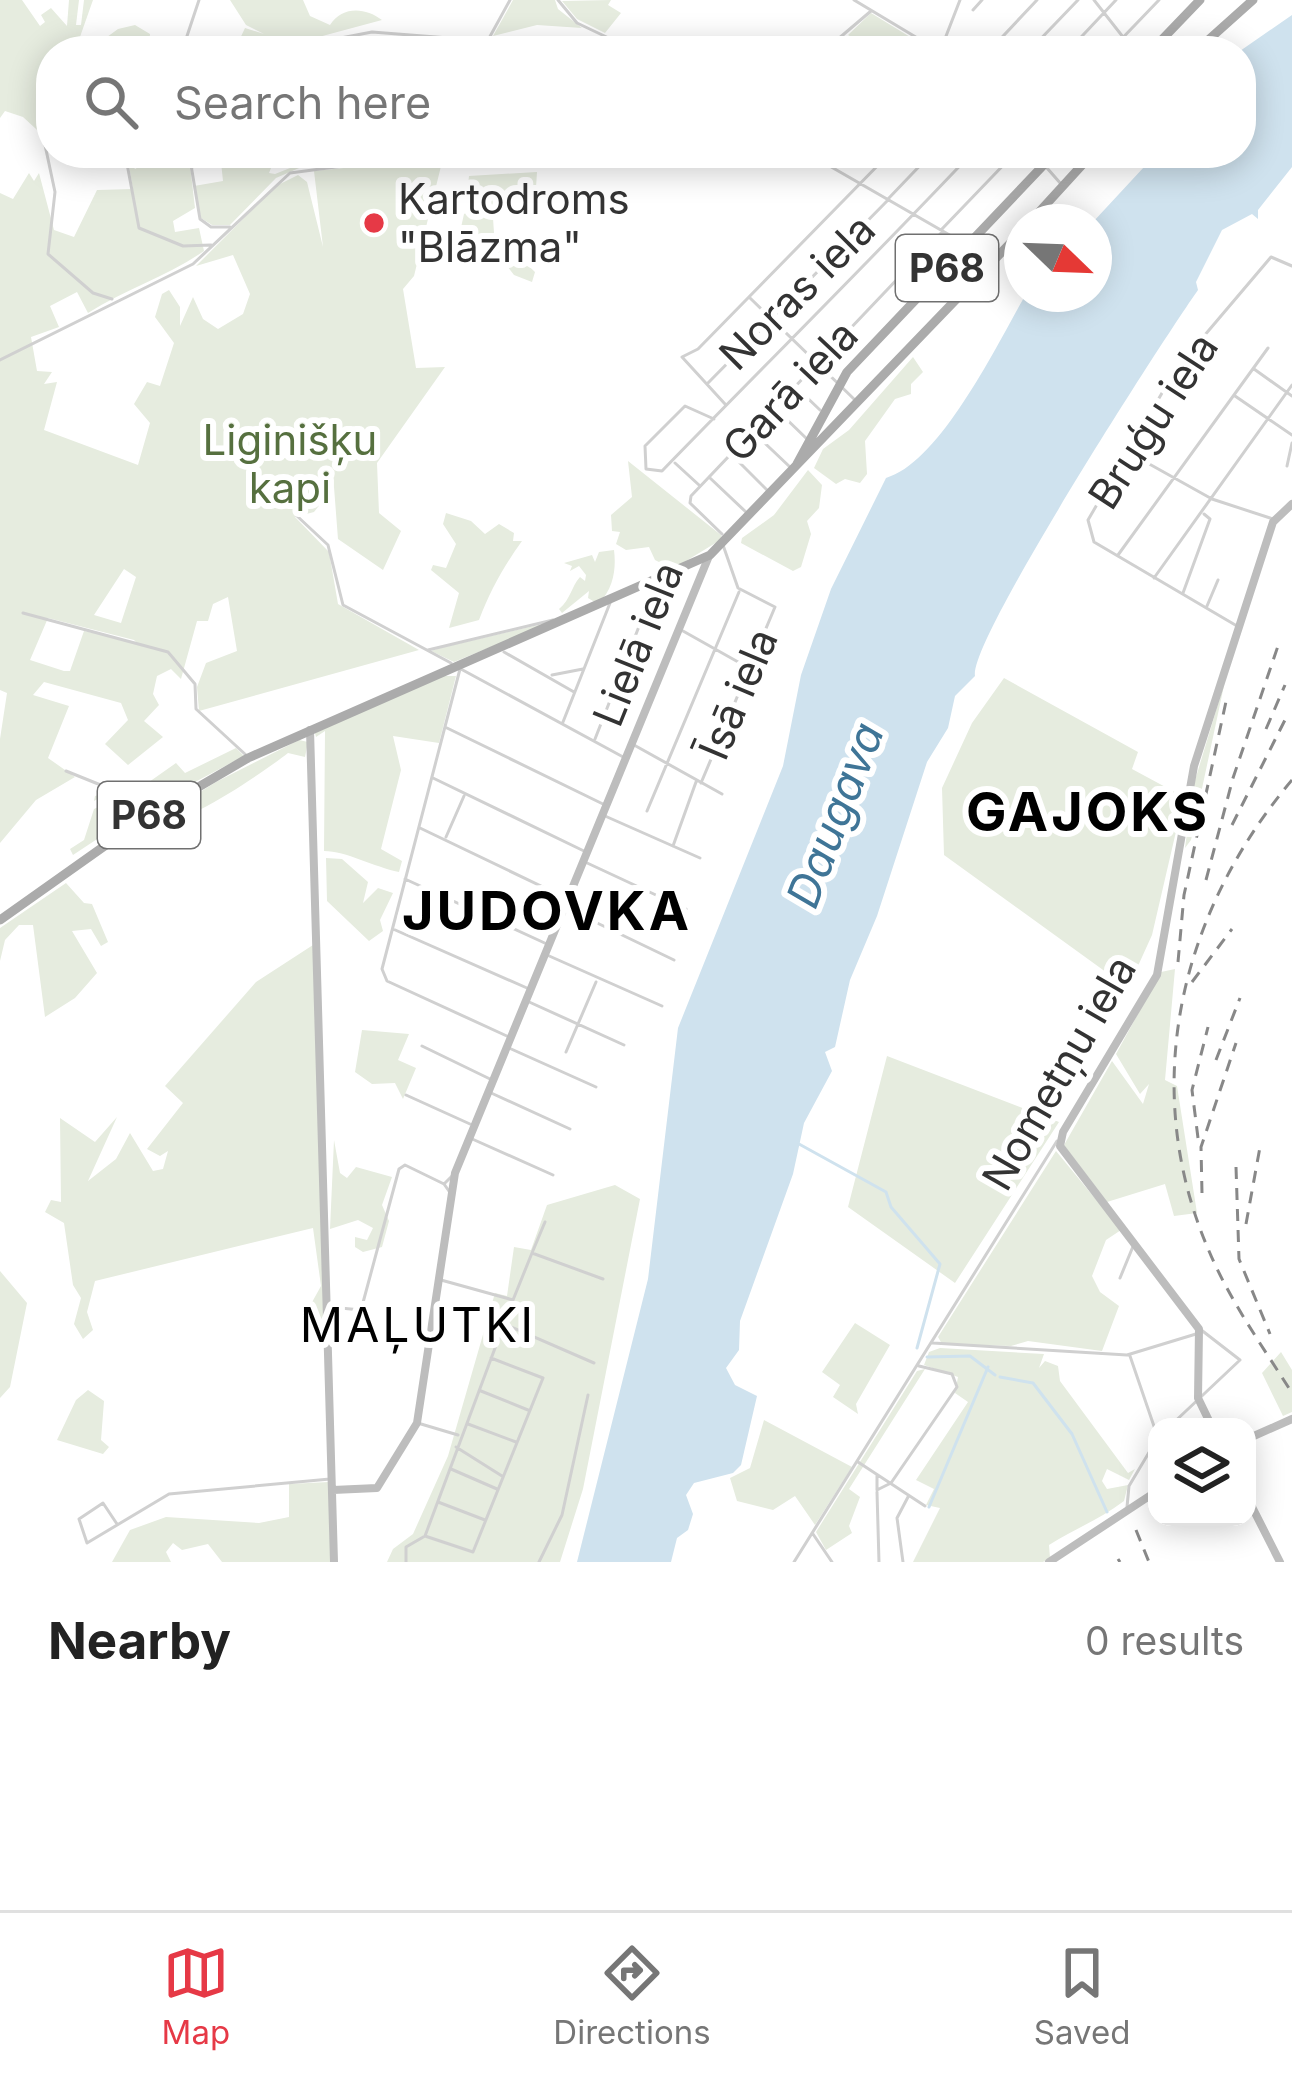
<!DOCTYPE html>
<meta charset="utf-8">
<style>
body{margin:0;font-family:Inter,sans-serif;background:#f2f2f2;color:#222}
.controls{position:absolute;right:36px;bottom:36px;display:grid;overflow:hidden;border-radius:24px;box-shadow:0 6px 30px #0003}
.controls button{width:108px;height:108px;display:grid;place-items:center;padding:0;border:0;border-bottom:3px solid #e0e0e0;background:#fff;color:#222;font:60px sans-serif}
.compass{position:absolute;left:1004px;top:204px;width:108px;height:108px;border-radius:50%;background:#fff;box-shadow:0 6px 30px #0003;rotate:113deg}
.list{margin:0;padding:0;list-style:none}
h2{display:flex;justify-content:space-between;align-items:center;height:156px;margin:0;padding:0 48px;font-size:51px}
h2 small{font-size:39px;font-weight:400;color:#767676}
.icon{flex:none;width:66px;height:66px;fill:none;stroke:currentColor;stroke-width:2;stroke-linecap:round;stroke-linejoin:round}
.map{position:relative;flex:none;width:1292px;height:1562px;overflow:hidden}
.search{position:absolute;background:#fff;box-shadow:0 6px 30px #0003;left:36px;right:36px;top:36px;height:132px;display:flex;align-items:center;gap:30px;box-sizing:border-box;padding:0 42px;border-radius:48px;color:#767676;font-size:45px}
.sheet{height:348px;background:#fff}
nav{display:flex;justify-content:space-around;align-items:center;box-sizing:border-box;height:168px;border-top:3px solid #e0e0e0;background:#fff;font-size:33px;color:#767676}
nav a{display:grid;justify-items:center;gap:6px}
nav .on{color:#e63946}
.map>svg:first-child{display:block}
.green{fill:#e6ecdf;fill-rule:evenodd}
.water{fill:#cfe2ee}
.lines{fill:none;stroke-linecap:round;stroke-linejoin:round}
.stream{stroke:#cfe2ee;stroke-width:3}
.street{stroke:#d0d0d0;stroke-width:3}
.secondary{stroke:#bdbdbd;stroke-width:8}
.primary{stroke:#ababab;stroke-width:9}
.rail{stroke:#888;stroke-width:3;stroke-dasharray:12 9;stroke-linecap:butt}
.poi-dot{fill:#e63946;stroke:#fff;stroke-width:4.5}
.labels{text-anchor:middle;stroke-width:12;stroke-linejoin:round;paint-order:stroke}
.shield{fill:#fff;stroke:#707070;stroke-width:3}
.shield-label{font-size:39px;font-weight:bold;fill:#333}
.poi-label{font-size:42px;fill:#333;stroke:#fff;text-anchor:start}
.street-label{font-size:42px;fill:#333;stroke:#fff}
.park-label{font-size:42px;fill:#56703f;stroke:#fff}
.water-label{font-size:45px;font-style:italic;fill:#3f7597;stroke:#fff}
.quarter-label{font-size:48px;letter-spacing:3px;fill:#000;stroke:#fff}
.district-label{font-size:54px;font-weight:bold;letter-spacing:3px;fill:#000;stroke:#fff}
</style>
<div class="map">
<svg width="1292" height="1562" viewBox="0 0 1292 1562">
<rect width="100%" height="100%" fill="#fff"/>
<path class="green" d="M0,0H22L40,26L45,22L41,15L51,8L67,26L69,0H79L76,25H81L84,0H93L75,51H51V114L44,117L48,140L23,117L5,111L0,118Z
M230,0H303L310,16L330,25C342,6 365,7 382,20L274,49L237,45L245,28L264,34L246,25Z
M513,0H555L558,9L582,28L537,25L493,36Z
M611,0L608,5L621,13L605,33L577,19L562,1Z
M871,13L933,51H866L867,46L848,35Z
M135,25L150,34L149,45H139L140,51H88L118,29Z
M127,153H303L271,168L269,173L275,174L328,153L390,154L306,165L276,178L230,225H212L201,218L194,186L223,181L221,162L190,169L189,157L195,208L173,221L175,232L199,228L204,251C168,276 126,289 88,313L77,292L50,306L59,327L31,337L37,371L52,372L44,384L57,382L44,430L138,465L150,423L134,404L147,382L160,386L174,343L155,317L162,294L169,290L180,307V326L193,297L203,319L218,329L243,314L250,294L233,255L196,266L276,186L298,175L307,182L323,247L314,171L443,158L414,276L403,289L416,368L445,367L377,463L379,513L401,531L383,570L338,539L334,487L314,512L295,517L329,552L338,604L419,650L199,711L197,687L206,663L237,651L228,597L213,604L208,621H197L181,679L171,669L157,676L153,694L159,705L144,721L163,737L128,765L105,744L128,720L121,703L44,682L33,695L69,706L48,758L75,777L36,800L0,843V739L7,693L0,690V193L13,199L29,173L34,181L39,173L54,230L74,237L97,190L133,189L129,166L136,169L141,155L129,159ZM124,569L136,577L121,623L94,615ZM48,618L134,640L136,642L84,631L70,671H64L30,660Z
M537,172L535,203L493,190L466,204L469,176Z
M498,197L502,201L493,218L494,233L535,272L532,282L514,275L494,249L460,232L464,214Z
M913,357L923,372L911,384V394L895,399L865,441L867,474L860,483L845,479L836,484L814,468L823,449L849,430Z
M628,461L721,535L722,539L673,569L655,560L649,547L626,550L616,544L620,532L612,531L611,515L632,497Z
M808,470L822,485L819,508L807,521L811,534L801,567L793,571L741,543L742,538L774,515Z
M446,513L471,521L485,534L499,524L514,533L513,541H522C504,566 490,591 479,620L449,628L459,593L431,570L433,565L446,568L456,544L443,524Z
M614,550C616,566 615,588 598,604L588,598L589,591L562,613L559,609C571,599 571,587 580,577L585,581L586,575L579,566L570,571L572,566L564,563L592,555L595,562L599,552Z
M551,622L454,662L431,651L440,648Z
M441,676H456L439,743L393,736L401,770L381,849L402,861L399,872C374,867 346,851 324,851L325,731L316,737L315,733Z
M1004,678L1138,752L1132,769L1184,797L1152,935L1128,988L944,855L942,788L972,723Z
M1225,681L1191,840L1185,848L1193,787Z
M299,740L308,742L305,757L288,753C261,774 177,832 146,826L216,782Z
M236,748L244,756L135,814L73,855L70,849L84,840L94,809L106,803L101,797L94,801L95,796L118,789L132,794L176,763L185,773Z
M326,858L342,859L368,882L363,903L378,888L393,893L380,920L383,931L369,941L327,901Z
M66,883L84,903L92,904L108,942L101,946L91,929L72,931L97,973L75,998L45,1017L33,925H19L5,940L0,961V928Z
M313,945L327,1345L311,1304L321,1286L313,1228L95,1281L87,1312L93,1330L83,1339L74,1324L81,1298L73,1285L64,1223L45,1212L51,1200L61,1202L60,1118L95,1142L117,1117L88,1181L116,1159L130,1133L153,1171L163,1169L168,1151L160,1156L147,1149L183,1103L165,1086L256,982Z
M1175,969L1165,1080L1177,1086L1197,1213L1174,1216L1165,1184L1107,1202L1064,1145L1112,1061L1143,1104L1149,1084L1140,1094L1116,1054L1161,972Z
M362,1030L409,1034L398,1060L416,1068L403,1099L395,1083L372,1084L355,1072Z
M887,1056L1059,1122L955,1283L848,1207Z
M334,1140L340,1173L347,1178L356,1167L392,1177L382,1205L389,1221L382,1247L363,1252L355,1247V1237L367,1240L373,1228L358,1220L330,1229Z
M1056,1151L1121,1230L1106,1240L1092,1276L1100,1292L1119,1306L1102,1351L1028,1341L1011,1346L942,1344L938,1337Z
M615,1185L640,1199L583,1489L560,1562H387L393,1549L413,1534L448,1456L495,1293L507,1296L514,1247L531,1250L547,1205Z
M0,1271L27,1303L10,1387L0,1398Z
M855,1323L890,1345L856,1404L858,1414L833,1397L840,1385L822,1372Z
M940,1348L1044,1354L1039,1368L1045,1361L1058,1366L1060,1381L1128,1473L1135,1469L1129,1480L1107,1469L1102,1481L1107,1489L1128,1485L1124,1501C1099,1520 1074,1529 1049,1545L1050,1558L1043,1562H913L940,1508L926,1505L934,1489L916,1480L968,1402L955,1393L958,1377L924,1365L929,1352Z
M1281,1352L1292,1370V1412L1283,1416L1262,1373Z
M925,1369L849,1489L860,1497L849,1526L852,1533L826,1550L816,1532L917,1371Z
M88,1390L104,1401L101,1440L109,1447L103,1454L57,1440L76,1400Z
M764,1420L852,1467L815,1525L795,1496L773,1510L737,1501L730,1478L750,1468Z
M329,1482L331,1562H222L208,1544L182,1550L173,1543L166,1552L171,1562H112L130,1530L166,1517L259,1523L289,1517V1484Z"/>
<path class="water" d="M1292,15V167L1258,210V219L1252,214L1222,230L1196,282L1198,290C1164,338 968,642 975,676L955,696L948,728L927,762L877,916L850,980L835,1047L825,1052L832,1071L804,1123L793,1174L740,1321L739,1350L726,1368L735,1385L757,1396L741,1465L733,1473L694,1483L686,1495L693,1514L688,1530L677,1538L671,1562H577L648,1279L678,1028L783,766L801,675L831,589L886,478C940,463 998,343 1026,294H1094L1093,222L1157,153H1241L1240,51Z"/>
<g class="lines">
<path class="stream" d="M799,1144L886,1192L891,1207L940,1264L917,1348
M927,1357L970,1356L995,1375
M1000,1377L1033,1383L1072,1434L1107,1512
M929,1507L988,1367"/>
<path class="street" d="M558,0L577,23L636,51
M854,0L939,51
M1094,0L1134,51
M973,10L982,0
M941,49L960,0
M182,51L199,0
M273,51L372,32L487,41
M482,51L510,0
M824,51L871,11
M989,51L1037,0
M1029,51L1078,0
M1068,51L1116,0
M1110,51L1159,0
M51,140L45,145L55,192L48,254L93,293L112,299
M125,153L139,228L183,246L211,245
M189,153L200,219L211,227H230
M807,153L993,260
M1047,168L1061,184
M888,199L932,153
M941,230L1015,153
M750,298L855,400
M0,360L193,264L290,173L442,153
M1254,369L1292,396
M707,384L889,199
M797,388L820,410
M1235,396L1292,435
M725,404L682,357L698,349L890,153
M776,409L808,440
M714,419L685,406L645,446L646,469L662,471C765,365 870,261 972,153
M754,433L790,467
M1126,451L1212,499L1273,519
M732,455L768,491
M675,463L699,485
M1287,466L1292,443
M710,478L747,513
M297,516L328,545L343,605L451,663
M722,534L690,503L691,496L943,231
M1118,555L1268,348
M1154,578L1292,385
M1183,593L1210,519L1204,514
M1207,606L1218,580
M23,613L168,652L195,684L196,709L246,755
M1237,626L1094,542L1088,520L1176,369L1271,257L1292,266
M683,631L747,667
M428,650L553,620
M504,652L574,692
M459,668L625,758
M460,669L382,969L387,981L509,1037
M552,675L583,669
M563,722L610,603
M447,728L605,805
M595,739L656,583
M634,745L722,794
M66,771L123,794L136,821
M433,778L586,852
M701,783L775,607L738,588L723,545
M647,811L739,592
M605,816L700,858
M420,828L568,899
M446,837L464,796
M673,846L696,782
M585,862L686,909
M405,879L549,945
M566,908L674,960
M393,929L527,988
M547,955L662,1006
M527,1001L624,1045
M422,1046L490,1079
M509,1048L596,1087
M566,1052L596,982
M489,1092L570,1129
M406,1095L470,1124
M470,1138L553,1175
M451,1194L444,1184L454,1174
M532,1253L545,1222
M1120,1278L1134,1244
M441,1280L513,1300L532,1253L603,1279
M513,1300L504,1324L594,1363
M330,1307L361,1310L399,1169L405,1165L444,1184
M933,1343L1127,1355L1196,1334
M1130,1356L1157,1435
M481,1391L528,1410
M421,1424L458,1435
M468,1424L516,1442
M1169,1427L1240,1360L1200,1329
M456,1447L502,1476
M858,1462L925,1506
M451,1469L497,1489
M877,1475V1490L891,1483L957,1387L952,1374L919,1366
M877,1492L879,1562
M438,1502L485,1520
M1127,1507L1129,1486L1157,1439
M117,1524L103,1503L79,1519L87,1543L169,1494L330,1479
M813,1534L832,1562
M425,1536L473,1552L543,1378L491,1358
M406,1562V1547L425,1536L504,1324
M539,1562L562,1515L588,1395
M794,1562L1057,1141
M903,1562L897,1518L908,1497"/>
<path class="secondary" d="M310,730L334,1562
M1212,1427L1198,1398L1199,1329L1060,1146L1063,1132L1157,975L1194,766L1273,522L1292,504
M1247,1439L1292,1419
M333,1490L377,1488L417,1423L455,1173L709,556
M1247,1497L1280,1562
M1049,1562L1157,1491"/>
<path class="primary" d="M1151,51L1200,0
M1196,51L1253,0
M1030,222L1093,153
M797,464L847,372L1055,153
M0,920L137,823L248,758L710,555L1022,231"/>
<path class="rail" d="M1266,729L1285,685
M1292,780C1180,913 1138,1087 1209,1251C1230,1301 1263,1347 1292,1393
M1232,825L1286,718
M1206,880L1233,778L1279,643
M1178,962L1184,895L1227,697
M1192,982L1232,929
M1216,1060L1240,998
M1198,1138L1192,1090L1208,1027
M1236,1167L1239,1259L1270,1334
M1202,1193L1201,1147L1236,1043
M1246,1224L1260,1147
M1136,1530L1149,1562
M1118,1559L1120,1562"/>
</g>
<circle class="poi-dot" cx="374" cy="223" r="12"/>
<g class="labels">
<g class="shield">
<rect x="896" y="235" width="102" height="66" rx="9"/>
<rect x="98" y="782" width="102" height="66" rx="9"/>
</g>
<g class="shield-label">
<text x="947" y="282">P68</text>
<text x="149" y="829">P68</text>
</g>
<g class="poi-label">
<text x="398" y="214">Kartodroms<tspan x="398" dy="48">"Blāzma"</tspan></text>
</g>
<g class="street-label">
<text transform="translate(797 292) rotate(-45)" y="15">Noras iela</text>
<text transform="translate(790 391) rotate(-47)" y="15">Garā iela</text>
<text transform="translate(1153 421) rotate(-57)" y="15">Bruģu iela</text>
<text transform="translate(638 644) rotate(-68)" y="15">Lielā iela</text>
<text transform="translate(738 694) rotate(-67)" y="15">Īsā iela</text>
<text transform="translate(1059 1073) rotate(-60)" y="15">Nometņu iela</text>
</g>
<g class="park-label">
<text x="290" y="455">Liginišķu<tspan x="290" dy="48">kapi</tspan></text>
</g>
<g class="water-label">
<text transform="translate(835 815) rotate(-69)" y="16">Daugava</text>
</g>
<g class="quarter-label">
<text x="418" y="1342">MAĻUTKI</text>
</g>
<g class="district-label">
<text x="1088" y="831">GAJOKS</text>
<text x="547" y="930">JUDOVKA</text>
</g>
</g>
</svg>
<div class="controls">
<button><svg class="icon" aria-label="layers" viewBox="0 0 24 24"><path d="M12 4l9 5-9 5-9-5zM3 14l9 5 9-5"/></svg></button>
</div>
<svg class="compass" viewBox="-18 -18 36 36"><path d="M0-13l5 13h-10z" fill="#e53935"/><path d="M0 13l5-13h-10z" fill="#767676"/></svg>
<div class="search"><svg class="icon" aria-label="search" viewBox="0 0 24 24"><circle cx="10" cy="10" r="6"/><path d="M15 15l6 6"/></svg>Search here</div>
</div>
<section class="sheet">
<h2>Nearby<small>0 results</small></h2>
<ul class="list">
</ul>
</section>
<nav>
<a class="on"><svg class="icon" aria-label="map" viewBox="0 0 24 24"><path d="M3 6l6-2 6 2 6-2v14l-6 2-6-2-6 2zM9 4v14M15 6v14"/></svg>Map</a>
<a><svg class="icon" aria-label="directions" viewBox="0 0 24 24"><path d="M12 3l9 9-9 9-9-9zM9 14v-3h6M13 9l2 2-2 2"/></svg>Directions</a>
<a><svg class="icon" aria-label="saved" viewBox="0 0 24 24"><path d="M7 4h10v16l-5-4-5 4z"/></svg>Saved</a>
</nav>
